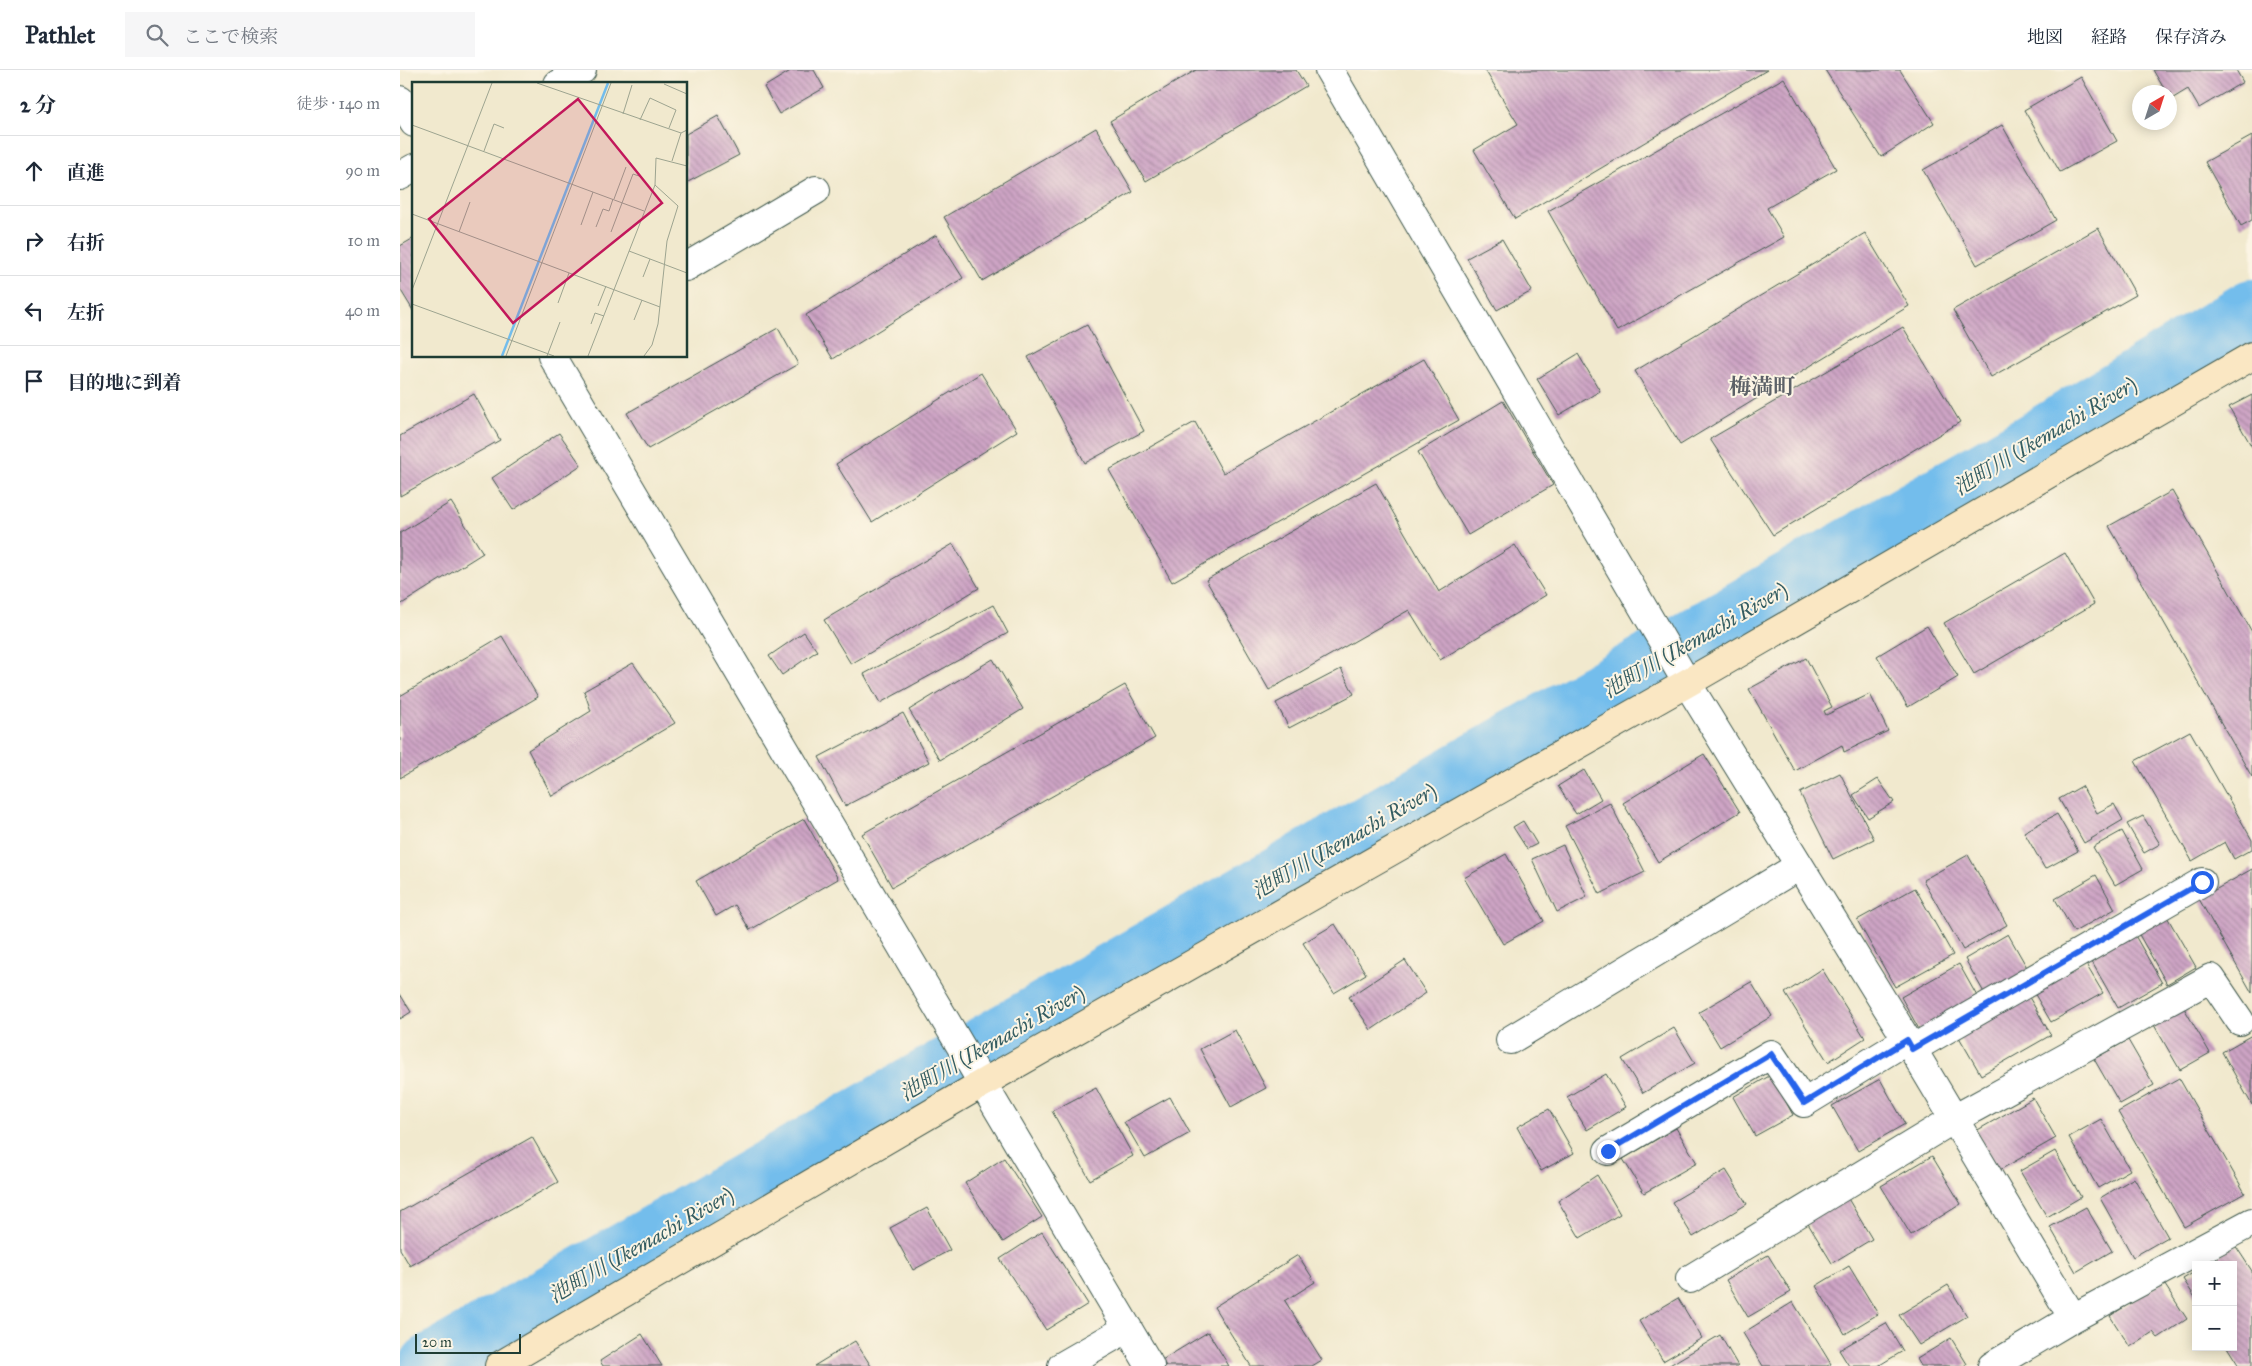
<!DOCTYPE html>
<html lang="ja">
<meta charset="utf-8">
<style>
body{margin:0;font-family:"IM FELL Great Primer","Noto Serif JP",serif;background:#f6f6f7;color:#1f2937}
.controls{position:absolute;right:15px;bottom:15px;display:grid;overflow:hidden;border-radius:0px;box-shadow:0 2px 12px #0003}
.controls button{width:45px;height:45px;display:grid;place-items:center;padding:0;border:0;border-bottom:1px solid #e0e1e3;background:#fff;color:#1f2937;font:25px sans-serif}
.compass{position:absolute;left:1732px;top:15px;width:45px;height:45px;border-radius:50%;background:#fff;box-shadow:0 2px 12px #0003;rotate:39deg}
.scale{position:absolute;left:15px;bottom:12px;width:106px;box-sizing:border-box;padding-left:5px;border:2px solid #1f3d34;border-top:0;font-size:14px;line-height:18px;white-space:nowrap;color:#1f3d34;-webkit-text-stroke:4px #fcf5e5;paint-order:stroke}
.stop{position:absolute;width:15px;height:15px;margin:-11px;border:4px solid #2563eb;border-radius:50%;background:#fff}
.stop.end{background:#2563eb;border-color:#fff;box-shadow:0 1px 5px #0008}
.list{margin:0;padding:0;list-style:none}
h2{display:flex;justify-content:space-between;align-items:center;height:65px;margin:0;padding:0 20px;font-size:21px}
h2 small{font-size:16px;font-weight:400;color:#747a83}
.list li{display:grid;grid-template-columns:32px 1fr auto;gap:15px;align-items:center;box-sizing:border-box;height:70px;padding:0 20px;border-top:1px solid #e0e1e3}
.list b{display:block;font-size:19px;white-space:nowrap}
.list em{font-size:16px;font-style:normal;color:#747a83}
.icon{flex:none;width:28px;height:28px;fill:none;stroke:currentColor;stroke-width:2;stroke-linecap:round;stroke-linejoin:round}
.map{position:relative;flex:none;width:1852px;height:1296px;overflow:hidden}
header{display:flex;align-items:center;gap:30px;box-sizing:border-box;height:70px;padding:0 25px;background:#fff;border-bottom:1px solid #e0e1e3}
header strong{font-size:24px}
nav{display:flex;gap:28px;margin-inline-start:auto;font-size:18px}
.search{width:350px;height:45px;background:#f6f6f7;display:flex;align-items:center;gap:12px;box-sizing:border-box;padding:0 18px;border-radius:0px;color:#747a83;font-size:19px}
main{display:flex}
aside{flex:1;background:#fff}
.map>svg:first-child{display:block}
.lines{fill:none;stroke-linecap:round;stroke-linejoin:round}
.river{stroke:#73bdec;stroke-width:64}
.building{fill:url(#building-back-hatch)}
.street-casing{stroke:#3e574b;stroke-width:30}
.secondary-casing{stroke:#3e574b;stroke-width:30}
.street{stroke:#fff;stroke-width:28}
.secondary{stroke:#fae7c3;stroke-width:28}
.route{stroke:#2563eb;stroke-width:6}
.labels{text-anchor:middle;stroke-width:4;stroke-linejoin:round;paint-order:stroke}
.water-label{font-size:21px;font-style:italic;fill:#345d62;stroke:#fcf5e5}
.quarter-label{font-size:22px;font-weight:bold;fill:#5c6167;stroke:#fcf5e5}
.inset-river{fill:none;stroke:#73bdec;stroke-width:2.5}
.inset-road{fill:none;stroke:#9da490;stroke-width:1}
.view{fill:#c2185b;fill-opacity:0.15;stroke:#c2185b;stroke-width:2.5}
.inset-edge{fill:none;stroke:#1f3d34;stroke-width:2.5}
</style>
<header>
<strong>Pathlet</strong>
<div class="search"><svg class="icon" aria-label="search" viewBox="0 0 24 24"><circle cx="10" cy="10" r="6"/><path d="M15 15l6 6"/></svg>ここで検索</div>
<nav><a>地図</a><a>経路</a><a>保存済み</a></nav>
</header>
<main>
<aside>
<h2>2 分<small>徒歩 · 140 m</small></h2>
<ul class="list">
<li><svg class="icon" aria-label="ahead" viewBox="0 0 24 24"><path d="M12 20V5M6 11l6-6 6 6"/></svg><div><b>直進</b></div><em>90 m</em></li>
<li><svg class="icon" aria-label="right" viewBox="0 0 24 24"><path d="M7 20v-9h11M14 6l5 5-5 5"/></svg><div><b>右折</b></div><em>10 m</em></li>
<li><svg class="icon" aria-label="left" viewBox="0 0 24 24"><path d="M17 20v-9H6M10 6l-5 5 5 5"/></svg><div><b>左折</b></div><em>40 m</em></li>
<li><svg class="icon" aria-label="arrive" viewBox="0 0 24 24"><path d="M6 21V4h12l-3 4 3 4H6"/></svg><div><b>目的地に到着</b></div></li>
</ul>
</aside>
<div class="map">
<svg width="1852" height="1296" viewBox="0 0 1852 1296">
<defs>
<pattern id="building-back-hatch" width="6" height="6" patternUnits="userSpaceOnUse" patternTransform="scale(1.25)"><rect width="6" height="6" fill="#cea4c5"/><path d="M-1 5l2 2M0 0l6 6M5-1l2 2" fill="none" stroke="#a787a1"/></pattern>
</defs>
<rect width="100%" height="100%" fill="#fcf5e5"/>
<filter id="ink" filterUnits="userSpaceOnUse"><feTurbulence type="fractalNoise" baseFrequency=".02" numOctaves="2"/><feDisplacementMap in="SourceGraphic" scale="10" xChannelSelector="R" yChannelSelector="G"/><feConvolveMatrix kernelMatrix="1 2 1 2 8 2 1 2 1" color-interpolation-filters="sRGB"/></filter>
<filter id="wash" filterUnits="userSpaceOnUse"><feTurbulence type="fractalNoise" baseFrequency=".0096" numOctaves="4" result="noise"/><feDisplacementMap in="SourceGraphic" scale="20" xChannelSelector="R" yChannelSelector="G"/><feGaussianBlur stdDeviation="1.12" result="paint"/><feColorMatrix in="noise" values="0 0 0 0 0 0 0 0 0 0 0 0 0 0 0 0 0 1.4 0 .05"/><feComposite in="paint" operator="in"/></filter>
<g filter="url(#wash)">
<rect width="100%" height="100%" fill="#f1e9ce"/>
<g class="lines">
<path class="river" d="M31,1296L1629,377L1852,241"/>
</g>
<g id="blocks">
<path class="building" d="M392,0H414L424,18L379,44L364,17Z
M796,0H896L906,16L746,111L710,51Z
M1085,0H1367L1115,149L1074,80L1118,54Z
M1425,0H1500L1534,53L1481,87Z
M1753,0H1836L1843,12L1799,38L1788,19L1770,30V22H1766Z
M1681,7L1717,71L1660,102L1624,40Z
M1384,8L1436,99L1367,138L1384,167L1217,261L1148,141Z
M318,46L339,85L286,113V64Z
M1602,55L1656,150L1577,195L1523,100Z
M696,58L733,122L582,211L544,147Z
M1852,66V150L1841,156L1805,92Z
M1698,158L1736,225L1591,307L1553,240Z
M1465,163L1509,236L1280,375L1235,301Z
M536,165L563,208L433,289L406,245Z
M14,168V242L0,219V176Z
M1102,169L1132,221L1097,240L1067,188Z
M687,255L744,361L685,393L628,287Z
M1503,257L1560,352L1373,465L1310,369Z
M378,258L398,294L248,379L227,343Z
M1178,284L1200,321L1159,345L1137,309Z
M1024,289L1059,350L772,512L709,400L795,352L823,403Z
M581,303L617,361L472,452L436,394Z
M74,324L100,370L0,426V366Z
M1852,325V377L1829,337Z
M1103,331L1153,415L1068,465L1018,382Z
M159,363L181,395L113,440L92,408Z
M976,413L1039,522L1115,475L1146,525L1040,590L1009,540L869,620L806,510Z
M1772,421L1852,562V707L1709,456Z
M51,432L83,483L0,535V463Z
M553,474L579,518L451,594L424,550Z
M1665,483L1694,534L1574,604L1544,553Z
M593,535L608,563L480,633L464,604Z
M1527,556L1558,607L1508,637L1477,586Z
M404,562L417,581L382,605L369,586Z
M102,566L138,627L0,708V626Z
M1406,588L1432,637L1424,641L1426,645L1470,624L1488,661L1444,682L1442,675L1395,701L1349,619Z
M593,589L623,639L540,690L509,640Z
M233,593L275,653L152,726L128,680L191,641L184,621Z
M941,599L954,624L889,658L876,633Z
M725,615L755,668L492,817L462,764Z
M503,643L529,692L445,736L419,687Z
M1790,661L1852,770V779L1834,789L1825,772L1792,791L1735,691Z
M1304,684L1340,742L1258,792L1223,733Z
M1184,700L1201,729L1176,744L1158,716Z
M1440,703L1474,769L1433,789L1400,723Z
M1478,709L1494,732L1468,748L1453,725Z
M1682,716L1697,743L1714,734L1723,750L1684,773L1659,729Z
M1210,733L1245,802L1200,824L1165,756Z
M1657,744L1678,781L1645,799L1624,762Z
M1743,746L1760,774L1744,783L1727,754Z
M404,749L438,809L350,860L335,835L316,846L296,811Z
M1123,751L1137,774L1127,779L1113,757Z
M1722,761L1743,799L1715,815L1693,777Z
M1163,775L1187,827L1157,842L1132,789Z
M1106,784L1144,851L1103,874L1064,808Z
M1568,785L1607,855L1563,880L1523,810Z
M1852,799V923L1799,829Z
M1696,805L1715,839L1674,862L1655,829Z
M1515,818L1553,885L1495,917L1457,850Z
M1766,845L1796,897L1767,914L1737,861Z
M935,854L966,904L934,923L903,873Z
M1733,862L1762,913L1718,938L1689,887Z
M1608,864L1629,901L1586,926L1565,889Z
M1005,890L1026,923L971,960L949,927Z
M1684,891L1703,923L1651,952L1633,921Z
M1559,894L1578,928L1520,961L1501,927Z
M1422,899L1465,968L1428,992L1385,923Z
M1351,912L1372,946L1320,977L1299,942Z
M1626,922L1651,965L1581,1005L1556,962Z
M0,924L11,942L0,949Z
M1784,938L1810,983L1780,1000L1754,955Z
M1274,958L1295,993L1243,1023L1222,989Z
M835,960L866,1018L831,1037L800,979Z
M1852,965V1035L1822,982Z
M1728,970L1754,1015L1720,1034L1694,989Z
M1206,1004L1226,1037L1187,1060L1167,1027Z
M1371,1005L1393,1045L1355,1066L1333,1027Z
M1779,1008L1845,1123L1784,1157L1718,1042Z
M1480,1009L1505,1054L1458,1081L1432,1036Z
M696,1018L733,1086L690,1110L652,1041Z
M770,1027L790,1063L745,1088L724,1052Z
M1633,1028L1656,1068L1598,1101L1576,1061Z
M1149,1039L1174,1083L1141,1101L1117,1057Z
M1701,1049L1730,1100L1698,1118L1669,1067Z
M1276,1058L1297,1093L1244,1123L1223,1089Z
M132,1067L158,1112L10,1196L0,1179V1142Z
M1655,1081L1681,1127L1647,1147L1620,1101Z
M1532,1086L1561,1134L1511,1165L1481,1116Z
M604,1088L642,1147L603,1172L565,1113Z
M1326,1100L1347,1134L1293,1167L1272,1132Z
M1197,1105L1220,1144L1180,1168L1158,1131Z
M1734,1108L1768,1167L1733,1187L1700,1128Z
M1447,1127L1472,1169L1432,1193L1407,1152Z
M1686,1137L1712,1181L1676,1202L1650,1157Z
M527,1138L550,1180L513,1200L490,1158Z
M642,1162L688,1234L646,1260L600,1189Z
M1835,1175L1852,1201V1296H1839L1827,1277H1833V1195H1805Z
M898,1185L915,1212L885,1231L922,1290L912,1296H851L814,1237Z
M1368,1185L1391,1222L1348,1247L1326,1210Z
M1449,1196L1478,1244L1445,1264L1416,1216Z
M1796,1201V1229L1783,1209Z
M1763,1212L1787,1249L1758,1268L1753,1262L1730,1277L1710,1246Z
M1548,1215L1567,1246L1519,1275L1499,1245Z
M1278,1228L1302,1268L1263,1291L1239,1251Z
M1393,1232L1431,1294L1427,1296H1363L1343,1263Z
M1486,1253L1503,1281L1478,1296H1449L1439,1280Z
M808,1262L829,1296H766L762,1290Z
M242,1264L262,1296H203L200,1291Z
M1320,1265L1338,1296H1268Z
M1551,1268L1567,1294L1563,1296H1521L1517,1289Z
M455,1271L471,1296H414Z"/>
</g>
</g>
<g filter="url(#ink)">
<use href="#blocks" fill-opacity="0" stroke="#3e574b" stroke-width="1"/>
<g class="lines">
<g class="street-casing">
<path id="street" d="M929,0L1287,613L1507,970L1673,1248
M158,14L182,0
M0,30L14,53
M0,106L14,98
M286,197L416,120
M152,286L750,1296
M1110,970L1399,796
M1512,979L1802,812
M1208,1081L1371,984L1404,1033L1507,970
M1290,1209L1554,1049L1811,908L1840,951
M662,1296L728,1258
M1592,1296L1673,1248L1852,1152"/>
</g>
<g class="secondary-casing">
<path id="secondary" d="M99,1296L583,1013L1287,613L1852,286"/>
</g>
<use href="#street" class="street"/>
<use href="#secondary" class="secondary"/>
</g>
</g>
<g class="lines" filter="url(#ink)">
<path class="route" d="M1208,1081L1371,984L1404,1033L1507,970L1512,979L1802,812"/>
</g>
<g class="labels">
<g class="water-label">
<text transform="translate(1645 366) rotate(-31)" y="7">池町川 (Ikemachi River)</text>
<text transform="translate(1295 570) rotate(-30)" y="7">池町川 (Ikemachi River)</text>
<text transform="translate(944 771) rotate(-30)" y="7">池町川 (Ikemachi River)</text>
<text transform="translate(592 973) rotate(-30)" y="7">池町川 (Ikemachi River)</text>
<text transform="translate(241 1175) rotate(-30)" y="7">池町川 (Ikemachi River)</text>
</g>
<g class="quarter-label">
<text x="1362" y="324">梅満町</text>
</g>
</g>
<g transform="translate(12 12)">
<rect width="275" height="275" fill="#f1e9ce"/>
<path class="inset-river" d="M90,274L196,1"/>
<path class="inset-road" d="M125,1L269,51M252,2L275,12M211,32L220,3M228,38L238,16L264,28L257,46M0,43L232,129M72,69L82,42L92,46M260,79L269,51L275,48M202,117L214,85M0,132L248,225M169,143L181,110M184,145L191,127L197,129L201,117M47,150L58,120M199,150L221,92L227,94M217,169L275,191M231,195L238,177M0,208L80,1M146,221L157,191M0,222L142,274M186,224L194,204M222,238L230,218M179,242L183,231L192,234M94,274L199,1M135,274L148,240M176,274L243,103L244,76L275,84M232,274L240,263L246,242L255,159L266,124L243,103"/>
<path class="view" d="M166,17L250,121L101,241L17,137Z"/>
<rect width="275" height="275" class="inset-edge"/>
</g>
</svg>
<div class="controls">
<button>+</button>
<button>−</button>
</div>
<svg class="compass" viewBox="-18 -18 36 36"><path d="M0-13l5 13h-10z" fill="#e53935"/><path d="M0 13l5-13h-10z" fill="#747a83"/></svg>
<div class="scale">20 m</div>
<div class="stop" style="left:1802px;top:812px"></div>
<div class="stop end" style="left:1208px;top:1081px"></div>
</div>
</main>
